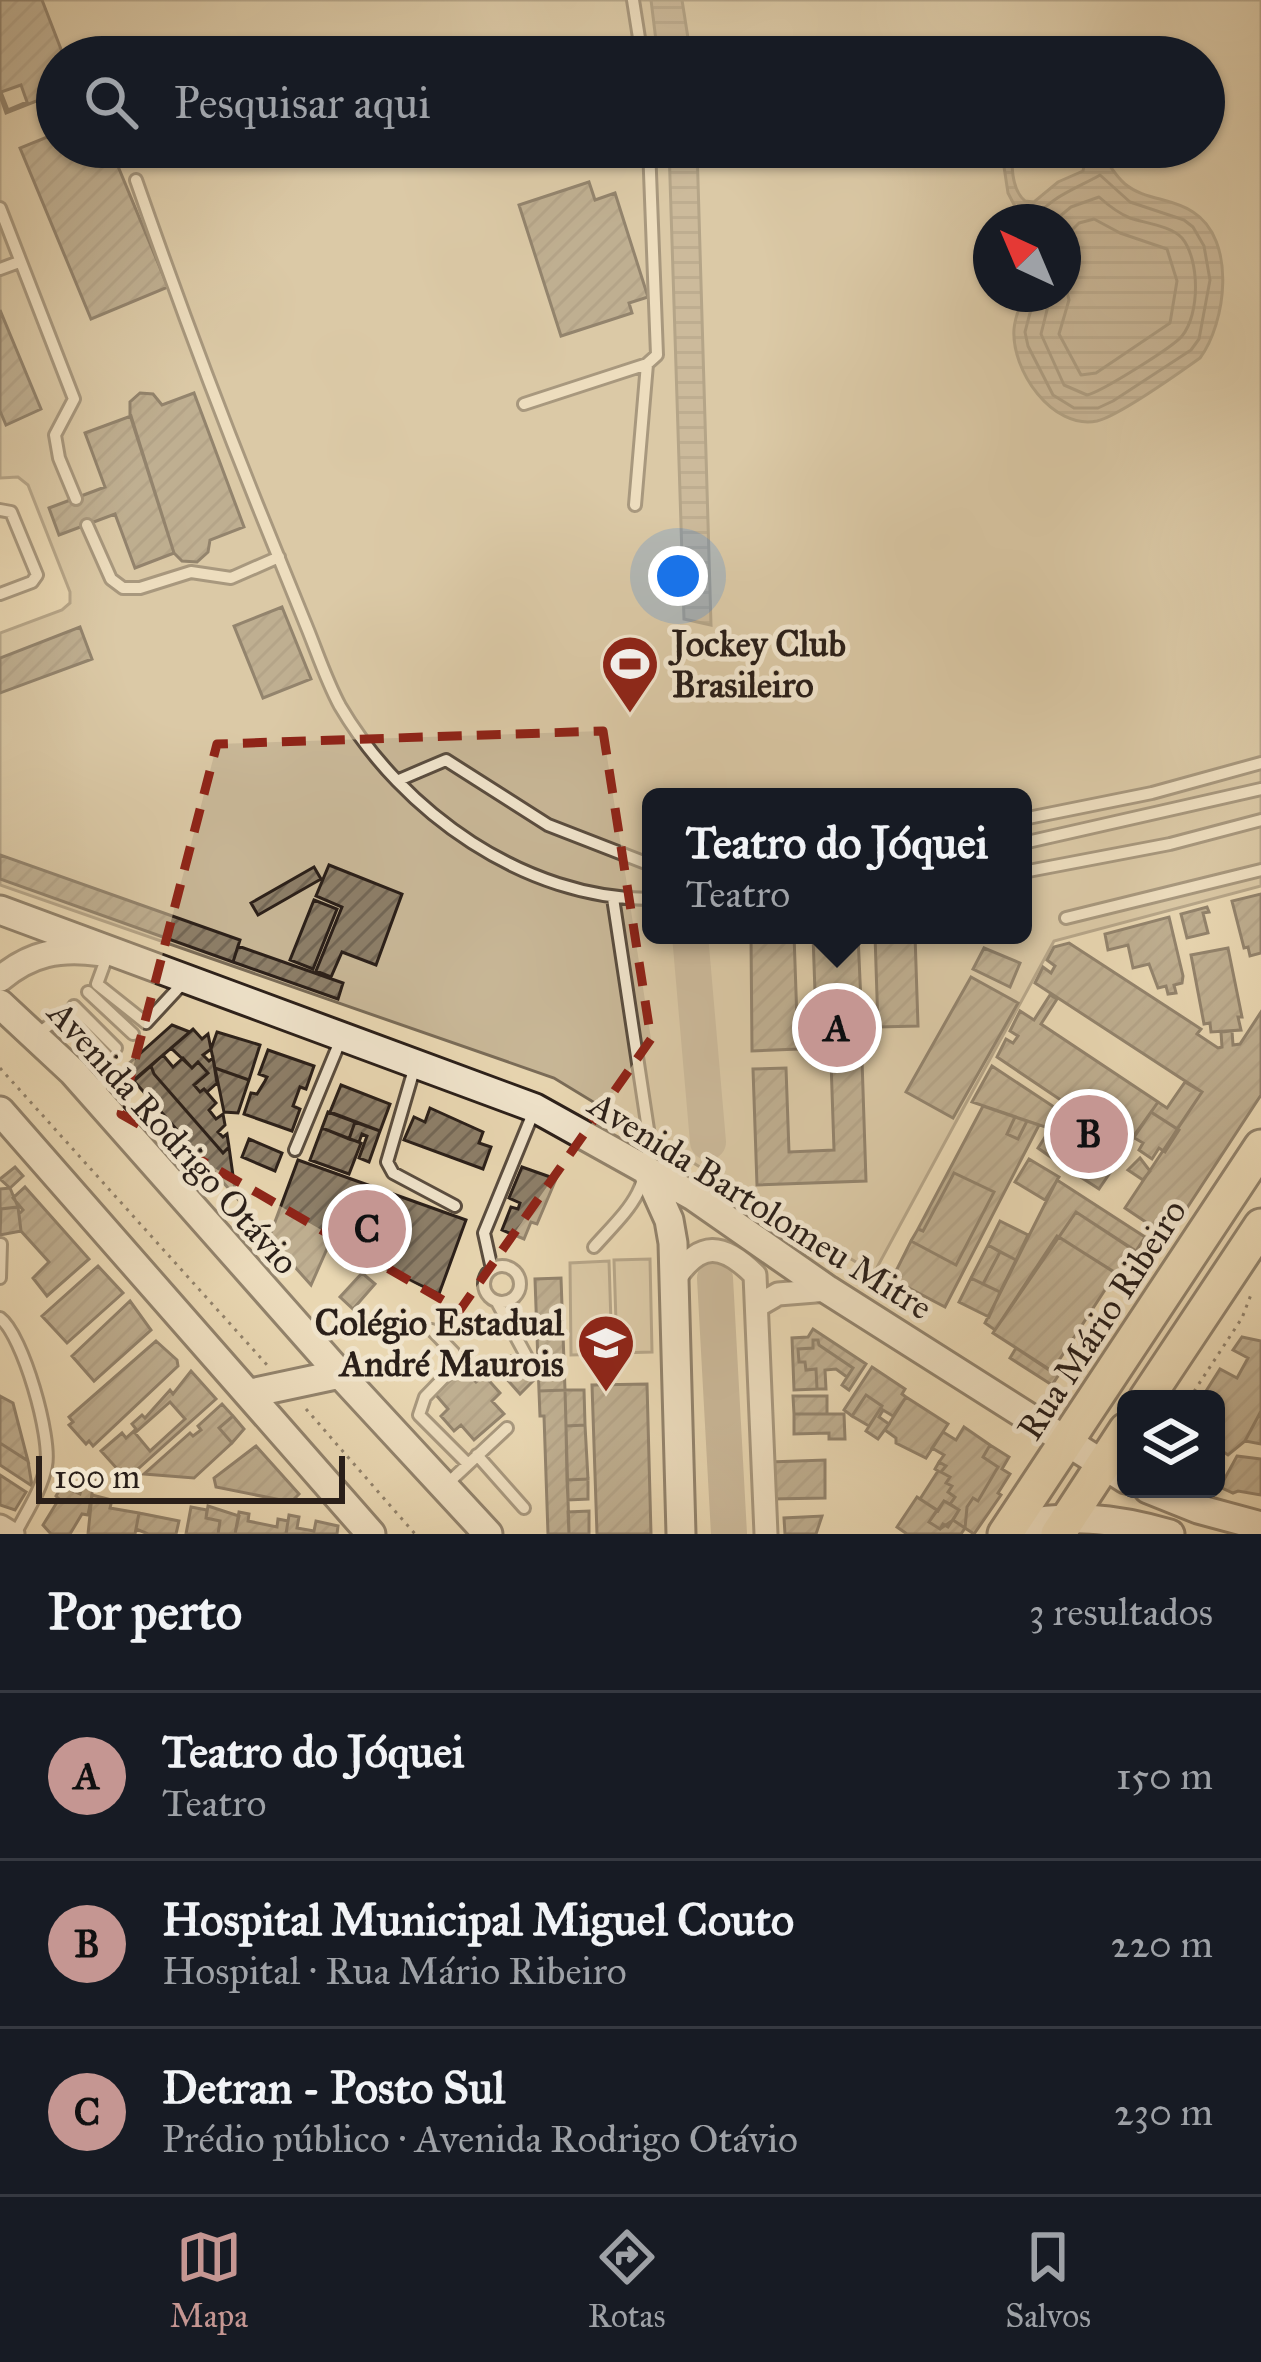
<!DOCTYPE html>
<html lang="pt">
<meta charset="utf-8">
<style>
body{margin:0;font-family:"IM FELL Great Primer",serif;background:#20242c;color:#f1f3f6}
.controls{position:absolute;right:36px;bottom:36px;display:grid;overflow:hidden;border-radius:18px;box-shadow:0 3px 9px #0004}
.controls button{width:108px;height:108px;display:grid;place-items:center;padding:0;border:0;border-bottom:3px solid #363941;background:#171b24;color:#f1f3f6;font:60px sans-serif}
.compass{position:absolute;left:973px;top:204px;width:108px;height:108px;border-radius:50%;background:#171b24;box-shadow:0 3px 9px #0004;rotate:316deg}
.scale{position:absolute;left:36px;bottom:30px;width:309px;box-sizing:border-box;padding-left:12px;border:6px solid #2a1f19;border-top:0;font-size:33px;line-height:42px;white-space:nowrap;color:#2a1f19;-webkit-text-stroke:9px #f1e5cd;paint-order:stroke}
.you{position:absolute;left:678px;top:576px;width:42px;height:42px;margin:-30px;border:9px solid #fff;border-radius:50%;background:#1a73e8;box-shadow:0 0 0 18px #1a73e833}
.badge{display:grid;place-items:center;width:78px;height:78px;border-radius:50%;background:#c59692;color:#111;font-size:39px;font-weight:700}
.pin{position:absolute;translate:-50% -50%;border:6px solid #fff;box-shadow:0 3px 12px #0006}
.popup{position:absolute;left:642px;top:788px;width:390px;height:156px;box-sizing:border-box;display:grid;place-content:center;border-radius:18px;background:#171b24;filter:drop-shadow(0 3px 9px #0005);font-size:39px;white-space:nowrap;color:#9ea1a6}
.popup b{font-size:45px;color:#f1f3f6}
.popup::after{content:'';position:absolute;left:50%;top:100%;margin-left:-24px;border:24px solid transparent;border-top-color:#171b24}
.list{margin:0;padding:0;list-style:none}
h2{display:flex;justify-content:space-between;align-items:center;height:156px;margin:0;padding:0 48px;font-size:51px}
h2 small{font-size:39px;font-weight:400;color:#9ea1a6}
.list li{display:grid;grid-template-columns:78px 1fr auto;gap:36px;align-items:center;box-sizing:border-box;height:168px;padding:0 48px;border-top:3px solid #363941}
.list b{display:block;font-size:45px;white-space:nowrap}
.list p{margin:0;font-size:39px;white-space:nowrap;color:#9ea1a6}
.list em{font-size:39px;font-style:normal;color:#9ea1a6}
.icon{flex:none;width:66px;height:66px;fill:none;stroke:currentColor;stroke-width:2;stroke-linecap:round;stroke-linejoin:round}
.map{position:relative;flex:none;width:1261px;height:1534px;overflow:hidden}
.search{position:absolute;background:#171b24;box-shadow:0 3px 9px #0004;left:36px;right:36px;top:36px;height:132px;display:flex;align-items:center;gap:30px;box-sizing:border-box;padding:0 42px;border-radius:66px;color:#9ea1a6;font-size:45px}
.sheet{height:660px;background:#171b24}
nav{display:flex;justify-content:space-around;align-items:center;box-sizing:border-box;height:168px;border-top:3px solid #363941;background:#171b24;font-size:33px;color:#9ea1a6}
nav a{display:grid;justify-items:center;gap:6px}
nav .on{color:#c59692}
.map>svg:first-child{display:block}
.grass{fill:#c9b898;stroke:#7a6c58;stroke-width:3;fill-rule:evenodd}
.water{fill:url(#water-rules);stroke:#766856;stroke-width:3}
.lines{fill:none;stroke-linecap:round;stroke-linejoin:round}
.shore{stroke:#695c4c;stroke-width:3}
.river{stroke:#a8987e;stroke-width:36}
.building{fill:url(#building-hatch);stroke:#2a1f19;stroke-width:3;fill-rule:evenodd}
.service-casing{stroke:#5a4d3f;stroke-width:16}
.minor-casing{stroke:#5a4d3f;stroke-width:27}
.tertiary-casing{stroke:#5a4d3f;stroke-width:30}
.secondary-casing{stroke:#2a1f19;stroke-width:33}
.trunk-casing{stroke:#2a1f19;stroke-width:39}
.path{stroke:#2a1f19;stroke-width:3;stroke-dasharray:3 6;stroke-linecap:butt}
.service{stroke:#f1e5cd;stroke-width:10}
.minor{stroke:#f1e5cd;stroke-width:21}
.tertiary{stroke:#f1e5cd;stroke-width:24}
.secondary{stroke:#f1e5cd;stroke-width:27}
.trunk{stroke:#e9d7b2;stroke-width:33}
.marked{fill:none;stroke:#8f2418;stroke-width:9;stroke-dasharray:24 15;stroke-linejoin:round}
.labels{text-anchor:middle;stroke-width:10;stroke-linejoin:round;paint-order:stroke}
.poi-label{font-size:36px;font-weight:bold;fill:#2a1f19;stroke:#f1e5cd;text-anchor:start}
.street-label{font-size:36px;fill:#2a1f19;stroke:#f1e5cd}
</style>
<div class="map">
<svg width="1261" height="1534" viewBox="0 0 1261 1534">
<defs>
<pattern id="water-rules" width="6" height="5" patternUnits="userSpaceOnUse" patternTransform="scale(3)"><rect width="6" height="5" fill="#a8987e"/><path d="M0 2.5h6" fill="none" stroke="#897b66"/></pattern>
<pattern id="building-hatch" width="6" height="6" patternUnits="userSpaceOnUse" patternTransform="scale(3)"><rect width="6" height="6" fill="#8d7f69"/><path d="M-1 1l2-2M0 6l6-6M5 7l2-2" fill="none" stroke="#736756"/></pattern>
</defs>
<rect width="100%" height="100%" fill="#e9d7b2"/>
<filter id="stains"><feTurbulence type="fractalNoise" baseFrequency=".00167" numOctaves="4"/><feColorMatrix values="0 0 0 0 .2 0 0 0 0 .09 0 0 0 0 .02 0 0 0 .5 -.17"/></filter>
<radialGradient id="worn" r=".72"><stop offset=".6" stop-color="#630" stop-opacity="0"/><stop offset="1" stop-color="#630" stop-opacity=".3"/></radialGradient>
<path class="grass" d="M0,0H1261V886L1054,941L874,1273L554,1078L0,885V633L62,610L70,603V592L28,485L18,477L0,478ZM57,57H1204V147H57ZM991,222H1063V294H991ZM651,797H1023V935H651Z
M650,1259L652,1352L617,1353L614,1260Z
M609,1261L612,1354L571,1355L570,1263Z"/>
<path class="water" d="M651,0H682L691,57H658Z
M669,147H697L711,625L684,619Z
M1001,147H1016C1009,162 1012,190 1025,201L1034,202L1058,182L1083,171L1085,159L1075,147H1096C1106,158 1113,174 1125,184C1144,200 1173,198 1193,212C1237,240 1226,323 1200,358C1179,373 1118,416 1097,421C1052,430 1011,370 1014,329C1015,317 1020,305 1025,294H1063V222H1023L1008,193Z"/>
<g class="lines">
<path class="shore" d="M1034,222C1044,199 1080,187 1100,175L1130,202L1184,220L1193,227L1204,246L1210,280L1199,339L1191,350L1113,401L1098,408H1074L1053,395L1028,346L1025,332L1035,294
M1063,239L1079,223L1094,219L1120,233L1167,249L1177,281L1170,323L1096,373L1081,375L1059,334L1069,300L1063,274
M1051,294L1041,334L1064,385L1087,395C1101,392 1173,347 1182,336C1200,314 1200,260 1182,238C1171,226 1145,223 1130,218C1118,213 1109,206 1099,197L1071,207L1053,222"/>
<path class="river" d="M690,935L708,1142
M715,1278L729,1534"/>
</g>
<path class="building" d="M0,0H42L64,57H57V93L6,113L0,96Z
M21,85L27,102L8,110L1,92Z
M57,133V147H110L168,287L91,319L20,148Z
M589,182L595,200L615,193L648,297L629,303L632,313L561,336L519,205Z
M0,310L41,409L6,425L0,411Z
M140,393L153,394L162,405L194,393L244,527L210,540L208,552L197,562L182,561L174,553L130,415V402Z
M131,416L174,553L135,568L115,514L59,535L49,508L105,487L85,433Z
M282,607L311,679L263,698L234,626Z
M80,627L92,659L0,693V658Z
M0,855L240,940L233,962L0,879Z
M329,865L402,894L376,965L342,952L331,977L316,971L342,907L316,896Z
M314,867L321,879L258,915L251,903Z
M1261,894V953L1250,956L1248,947L1244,948L1232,901Z
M314,900L337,909L313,969L290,960Z
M1207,907L1209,912L1203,913L1208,933L1187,938L1181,914Z
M1169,917L1183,976L1182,983L1174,985L1176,993L1168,994L1166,986L1158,988L1149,964L1133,968L1128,945L1108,950L1105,934Z
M751,935H794L798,1049L752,1051Z
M813,935H858L863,1048L817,1050Z
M875,935H915L918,1026L878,1027Z
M1069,943L1201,1029L1197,1034L1218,1048L1222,1047L1221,1032L1232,1031L1233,1045L1240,1044L1261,1012V1095L1168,1237L1125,1208L1202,1092L1035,983L1043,967L1051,973L1055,966L1047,960L1054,947Z
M238,946L343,983L338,999L233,962Z
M984,948L1020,963L1010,987L973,969Z
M1228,948L1242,1017H1238L1241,1030L1211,1032L1210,1023L1204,1024L1191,955Z
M971,977L1018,1003L953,1118L906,1092Z
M1050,995L1057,999L1041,1024L1158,1102L1099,1189L1062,1165L1093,1116L1083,1109L1080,1113L997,1057L1006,1039L1013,1043L1018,1036L1010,1031L1020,1011L1034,1020Z
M172,1025L190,1032L135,1079L125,1067Z
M193,1029L202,1039L208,1034L211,1049L203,1055L209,1061L213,1058L217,1083L207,1092L204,1089L200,1092L194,1085L208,1073L198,1062L192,1068L171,1048Z
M217,1032L260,1045L249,1080L215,1068L211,1049Z
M268,1050L314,1066L306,1089L300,1087L293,1106L300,1109L292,1131L244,1114L251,1093L257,1094L265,1081L267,1077L259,1074Z
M163,1055L173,1067L183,1058L192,1068L198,1062L208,1073L194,1085L200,1092L204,1089L216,1103L209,1110L216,1119L223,1114L225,1125L218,1132L223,1137L227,1134L229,1147L223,1153L154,1074L151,1066Z
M862,1060L866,1181L757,1185L753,1069L786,1068L789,1152L834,1150L831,1061Z
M151,1066L154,1074L223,1153L229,1147L236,1197L134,1081Z
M992,1066L1057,1109L1060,1105L1067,1110L1070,1106L1080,1113L1066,1134L972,1102Z
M215,1068L249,1080L238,1113L224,1112Z
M1185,1082L1202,1092L1177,1129L1151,1112L1158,1102L1167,1108Z
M341,1085L390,1104L380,1131L330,1112Z
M983,1106L1015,1117L1007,1134L1018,1139L1027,1121L1039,1125L945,1307L892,1279L911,1241L956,1265L994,1192L954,1173L923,1231L918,1229Z
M430,1108L483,1132L479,1143L491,1147L483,1169L404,1140L414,1117L425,1122Z
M328,1112L355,1122L349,1139L322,1128Z
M1151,1112L1179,1130L1165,1152L1159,1148L1152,1159L1139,1150L1143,1143L1133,1137Z
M1015,1117L1027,1121L1018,1139L1007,1134Z
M355,1122L380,1131L369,1162L359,1158L367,1136L362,1134L359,1142L349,1139Z
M322,1128L361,1143L349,1174L310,1160Z
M1049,1131L1073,1148L1062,1165L1038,1148Z
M249,1139L282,1153L275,1171L242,1157Z
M1140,1158L1150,1171L1143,1180L1128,1170Z
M1029,1159L1059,1177L1045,1200L1015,1182Z
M298,1160L466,1220L439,1294L330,1242L311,1285L269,1238Z
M15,1167L23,1176L10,1188L0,1179Z
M522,1167L556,1179L537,1224L531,1222L524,1239L502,1230L511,1207L518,1209L520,1203L509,1198Z
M954,1173L994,1192L956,1265L911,1241L918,1229L923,1231Z
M1057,1180L1145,1237L1136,1251L1076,1212L995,1330L985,1323Z
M25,1187L89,1259L47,1296L33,1278L49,1262L21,1231L19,1214L23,1210L13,1198Z
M10,1188L18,1207L0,1209V1189Z
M18,1207L21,1231L0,1235L1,1209Z
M1076,1212L1147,1259L1131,1283L1059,1237Z
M1000,1221L1028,1235L1016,1260L988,1245Z
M1057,1236L1116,1273L1052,1371L993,1333Z
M988,1245L1000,1252L983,1284L971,1278Z
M1000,1252L1016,1260L1000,1292L983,1284Z
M98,1266L123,1293L67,1343L42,1316Z
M362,1273L375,1284L353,1309L340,1297Z
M561,1278L565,1390L539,1391L535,1279Z
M971,1278L1000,1292L989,1317L959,1302Z
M130,1301L151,1330L94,1381L72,1356Z
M813,1329L866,1364L849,1390L842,1385L853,1368L819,1345L818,1340H813V1348L798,1349L799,1362H805L806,1370L816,1369L817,1389L794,1390L792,1338L808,1337Z
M1242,1337L1261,1341V1411L1245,1441L1228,1455L1216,1447V1399H1201L1220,1369L1237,1378L1248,1358L1233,1350Z
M813,1340H818L819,1345L853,1368L847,1377L836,1369L825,1370L826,1389H817L816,1369L806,1370L805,1362H799L798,1349L813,1348Z
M156,1341L177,1360L178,1366L93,1446L89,1441L86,1444L69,1425L73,1422L69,1417Z
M1016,1348L1058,1376L1052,1385L1010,1358Z
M511,1356L533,1381L520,1394L497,1368Z
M872,1367L905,1389L902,1394L906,1397L893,1416L883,1410L879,1417L889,1424L878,1439L866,1431L882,1406L866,1395L852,1416L844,1410Z
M463,1369L476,1382L484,1375L500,1393L492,1401L504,1414L474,1440L461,1425L454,1431L441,1416L448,1409L435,1394Z
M191,1371L216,1399L131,1475L120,1472L101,1451L122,1433L126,1438L136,1429L132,1424L142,1415L145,1418L170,1390L173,1394ZM170,1402L185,1419L150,1451L135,1433Z
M647,1384L651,1534H597L592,1385Z
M565,1390L569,1534H548L544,1416H540L539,1391Z
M565,1390H584L585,1425L566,1426Z
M866,1395L882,1406L869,1426L852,1416Z
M0,1396L13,1403L28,1461L0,1443Z
M793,1396H827V1414H794Z
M906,1397L948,1424L926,1458L896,1443V1438L885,1430Z
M222,1404L233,1416L219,1428L232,1443L194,1478L144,1474L190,1433L193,1436L201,1430L198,1426Z
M1261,1411V1444L1245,1441Z
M794,1414H844L845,1439H829V1433L794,1434Z
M233,1416L244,1429L232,1443L219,1428Z
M585,1425L588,1479L567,1480L566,1426Z
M964,1427L990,1445L983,1457L998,1467L978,1501L973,1498L967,1507L965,1528L953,1520L959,1510L950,1504L955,1497L948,1492L952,1486L946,1483L950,1477L941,1472L946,1466L939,1462L944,1455L932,1448L943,1432L956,1440Z
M0,1443L28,1461L32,1486L0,1465Z
M990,1445L1009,1457L1002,1469L1010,1474L998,1493L1001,1495L974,1534L965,1528L967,1507L973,1498L978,1501L998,1467L983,1457Z
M256,1446L299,1494L291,1502L216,1487L214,1478Z
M1237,1456L1261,1459V1495L1238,1491L1233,1493L1220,1487Z
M825,1460V1498L771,1499L770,1462Z
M939,1462L946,1466L941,1472L950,1477L946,1483L952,1486L948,1492L955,1497L950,1504L944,1501L938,1511L920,1499L938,1471L935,1469Z
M0,1475L26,1492L15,1510L0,1505Z
M85,1478H95L88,1515L82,1514L70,1534H51L43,1525L59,1499L56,1496L62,1486L80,1494Z
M588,1479V1499L568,1500L567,1480Z
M92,1495L112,1500L110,1508L139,1513L135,1534H88Z
M917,1497L937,1510L929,1522L940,1529L953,1520L965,1528L961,1534H907L897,1527Z
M944,1501L959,1510L948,1527L943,1524L940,1529L929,1522Z
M208,1506L239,1516L235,1534H218L220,1521L206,1518Z
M191,1507L207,1510L206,1518L220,1521L218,1534H186Z
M589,1511V1534H569L568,1512Z
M239,1512L249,1514L248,1521L277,1527L278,1519L288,1521L286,1534H235Z
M139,1513L179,1521L176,1534H148L136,1529Z
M289,1515L299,1517L297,1528L314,1531L316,1521L338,1526L337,1534H286Z
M822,1516L816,1534H785L784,1518Z"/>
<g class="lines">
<g class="service-casing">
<path id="service" d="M633,0L642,57
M136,180C174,289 214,397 257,504C274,546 291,588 308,630C318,655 327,682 340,706C403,813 525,899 651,899
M0,208L74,399L55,435L59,458L76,499
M0,269L19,262
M524,404L647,364L657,355L649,147
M635,505L647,364
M0,510L11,512L37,575L32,582L0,594
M87,525L111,579L123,588H140L191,572L231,578L279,557
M399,780L446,760L548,825L651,865
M1023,819L1152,793L1261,763
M1023,843L1261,789
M1023,872L1170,844L1261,820
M1066,918L1261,870
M108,954L97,984L146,1023L183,983
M88,992L133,1034
M74,1006L116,1048
M36,1035L67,1012L107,1056L99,1098
M415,1066L387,1162L393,1173L455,1206
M295,1150L341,1039
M594,1247C631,1206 648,1194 649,1136L613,898
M484 1284a18 18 0 1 1 36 0a18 18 0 1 1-36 0Z
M492,1269L484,1233L534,1111
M0,1278L1,1244
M497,1302L529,1361
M0,1318C23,1335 52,1438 46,1466C42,1489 26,1513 15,1534
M432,1330L454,1353L457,1364L425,1397L419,1415L468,1464
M477,1455L524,1508
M447,1484L507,1428"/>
</g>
<g class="minor-casing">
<path id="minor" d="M674,1280C700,1240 723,1243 755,1275L766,1534
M759,1305L778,1294L828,1290
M0,1526L13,1534"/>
</g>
<g class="tertiary-casing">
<path id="tertiary" d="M0,979C31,953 59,948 99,953"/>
</g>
<g class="secondary-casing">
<path id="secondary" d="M0,910L535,1108L693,1196L828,1290L1126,1479
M0,1004L73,1072L340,1374L488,1534
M0,1111L371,1534
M648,1173L669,1220L673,1243L681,1534
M251,1393L340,1374
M1148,1489L1198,1509L1261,1526
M1010,1527C1067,1513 1114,1518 1170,1534"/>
</g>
<g class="trunk-casing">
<path id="trunk" d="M1146,1399L1261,1226
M1005,1534L1261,1147
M1058,1534L1126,1430"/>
</g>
<path class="path" d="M0,1068L268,1366
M1189,1399L1242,1318L1252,1292
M306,1409L415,1534"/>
<use href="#service" class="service"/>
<use href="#minor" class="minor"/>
<use href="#tertiary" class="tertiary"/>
<use href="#secondary" class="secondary"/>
<use href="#trunk" class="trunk"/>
</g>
<path d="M0 0H1261V1534H0ZM603,731L651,1039L460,1310L121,1114L217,744Z" fill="#e9d7b2" fill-opacity=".55" fill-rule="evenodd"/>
<path class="marked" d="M603,731L651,1039L460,1310L121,1114L217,744Z"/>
<defs>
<g id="stadium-pin" transform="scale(3)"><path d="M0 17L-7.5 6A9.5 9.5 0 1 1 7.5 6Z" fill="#8f2418" stroke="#f1e5cd"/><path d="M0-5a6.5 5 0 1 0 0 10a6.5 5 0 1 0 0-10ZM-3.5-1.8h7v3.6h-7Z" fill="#fff"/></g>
<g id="school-pin" transform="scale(3)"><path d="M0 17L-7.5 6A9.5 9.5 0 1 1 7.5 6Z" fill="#8f2418" stroke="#f1e5cd"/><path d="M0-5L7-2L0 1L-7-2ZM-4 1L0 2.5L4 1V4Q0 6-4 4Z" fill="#fff"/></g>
</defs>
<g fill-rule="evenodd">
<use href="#stadium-pin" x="630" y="664"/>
<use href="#school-pin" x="606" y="1343"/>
</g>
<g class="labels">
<g class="poi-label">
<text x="672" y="656">Jockey Club<tspan x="672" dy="41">Brasileiro</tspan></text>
<text x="564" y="1335" text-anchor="end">Colégio Estadual<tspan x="564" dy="41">André Maurois</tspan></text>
</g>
<g class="street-label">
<text transform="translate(174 1137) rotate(48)" y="13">Avenida Rodrigo Otávio</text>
<text transform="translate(761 1205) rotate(32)" y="13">Avenida Bartolomeu Mitre</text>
<text transform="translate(1101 1319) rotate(-57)" y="13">Rua Mário Ribeiro</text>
</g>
</g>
<rect width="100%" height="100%" filter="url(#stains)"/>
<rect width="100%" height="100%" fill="url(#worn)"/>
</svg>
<div class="controls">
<button><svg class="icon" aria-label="layers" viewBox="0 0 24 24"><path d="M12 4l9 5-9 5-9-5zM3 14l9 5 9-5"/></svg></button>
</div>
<svg class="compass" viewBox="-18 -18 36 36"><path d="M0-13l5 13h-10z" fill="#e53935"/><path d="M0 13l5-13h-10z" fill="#9ea1a6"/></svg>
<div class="scale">100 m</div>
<div class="you"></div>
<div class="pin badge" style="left:837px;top:1028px">A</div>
<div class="popup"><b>Teatro do Jóquei</b>Teatro</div>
<div class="pin badge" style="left:1089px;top:1134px">B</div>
<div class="pin badge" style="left:367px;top:1229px">C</div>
<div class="search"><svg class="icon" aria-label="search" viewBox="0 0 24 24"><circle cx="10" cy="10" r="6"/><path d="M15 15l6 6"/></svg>Pesquisar aqui</div>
</div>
<section class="sheet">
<h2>Por perto<small>3 resultados</small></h2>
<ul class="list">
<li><span class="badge">A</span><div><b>Teatro do Jóquei</b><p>Teatro</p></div><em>150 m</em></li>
<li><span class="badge">B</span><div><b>Hospital Municipal Miguel Couto</b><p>Hospital · Rua Mário Ribeiro</p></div><em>220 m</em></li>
<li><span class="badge">C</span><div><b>Detran - Posto Sul</b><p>Prédio público · Avenida Rodrigo Otávio</p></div><em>230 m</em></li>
</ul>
</section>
<nav>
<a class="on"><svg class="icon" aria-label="map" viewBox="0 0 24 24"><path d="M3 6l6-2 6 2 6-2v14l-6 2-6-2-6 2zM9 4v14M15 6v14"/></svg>Mapa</a>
<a><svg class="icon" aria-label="directions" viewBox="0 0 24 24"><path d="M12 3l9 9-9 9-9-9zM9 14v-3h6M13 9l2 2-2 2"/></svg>Rotas</a>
<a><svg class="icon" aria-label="saved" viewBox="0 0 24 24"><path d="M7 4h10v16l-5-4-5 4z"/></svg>Salvos</a>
</nav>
